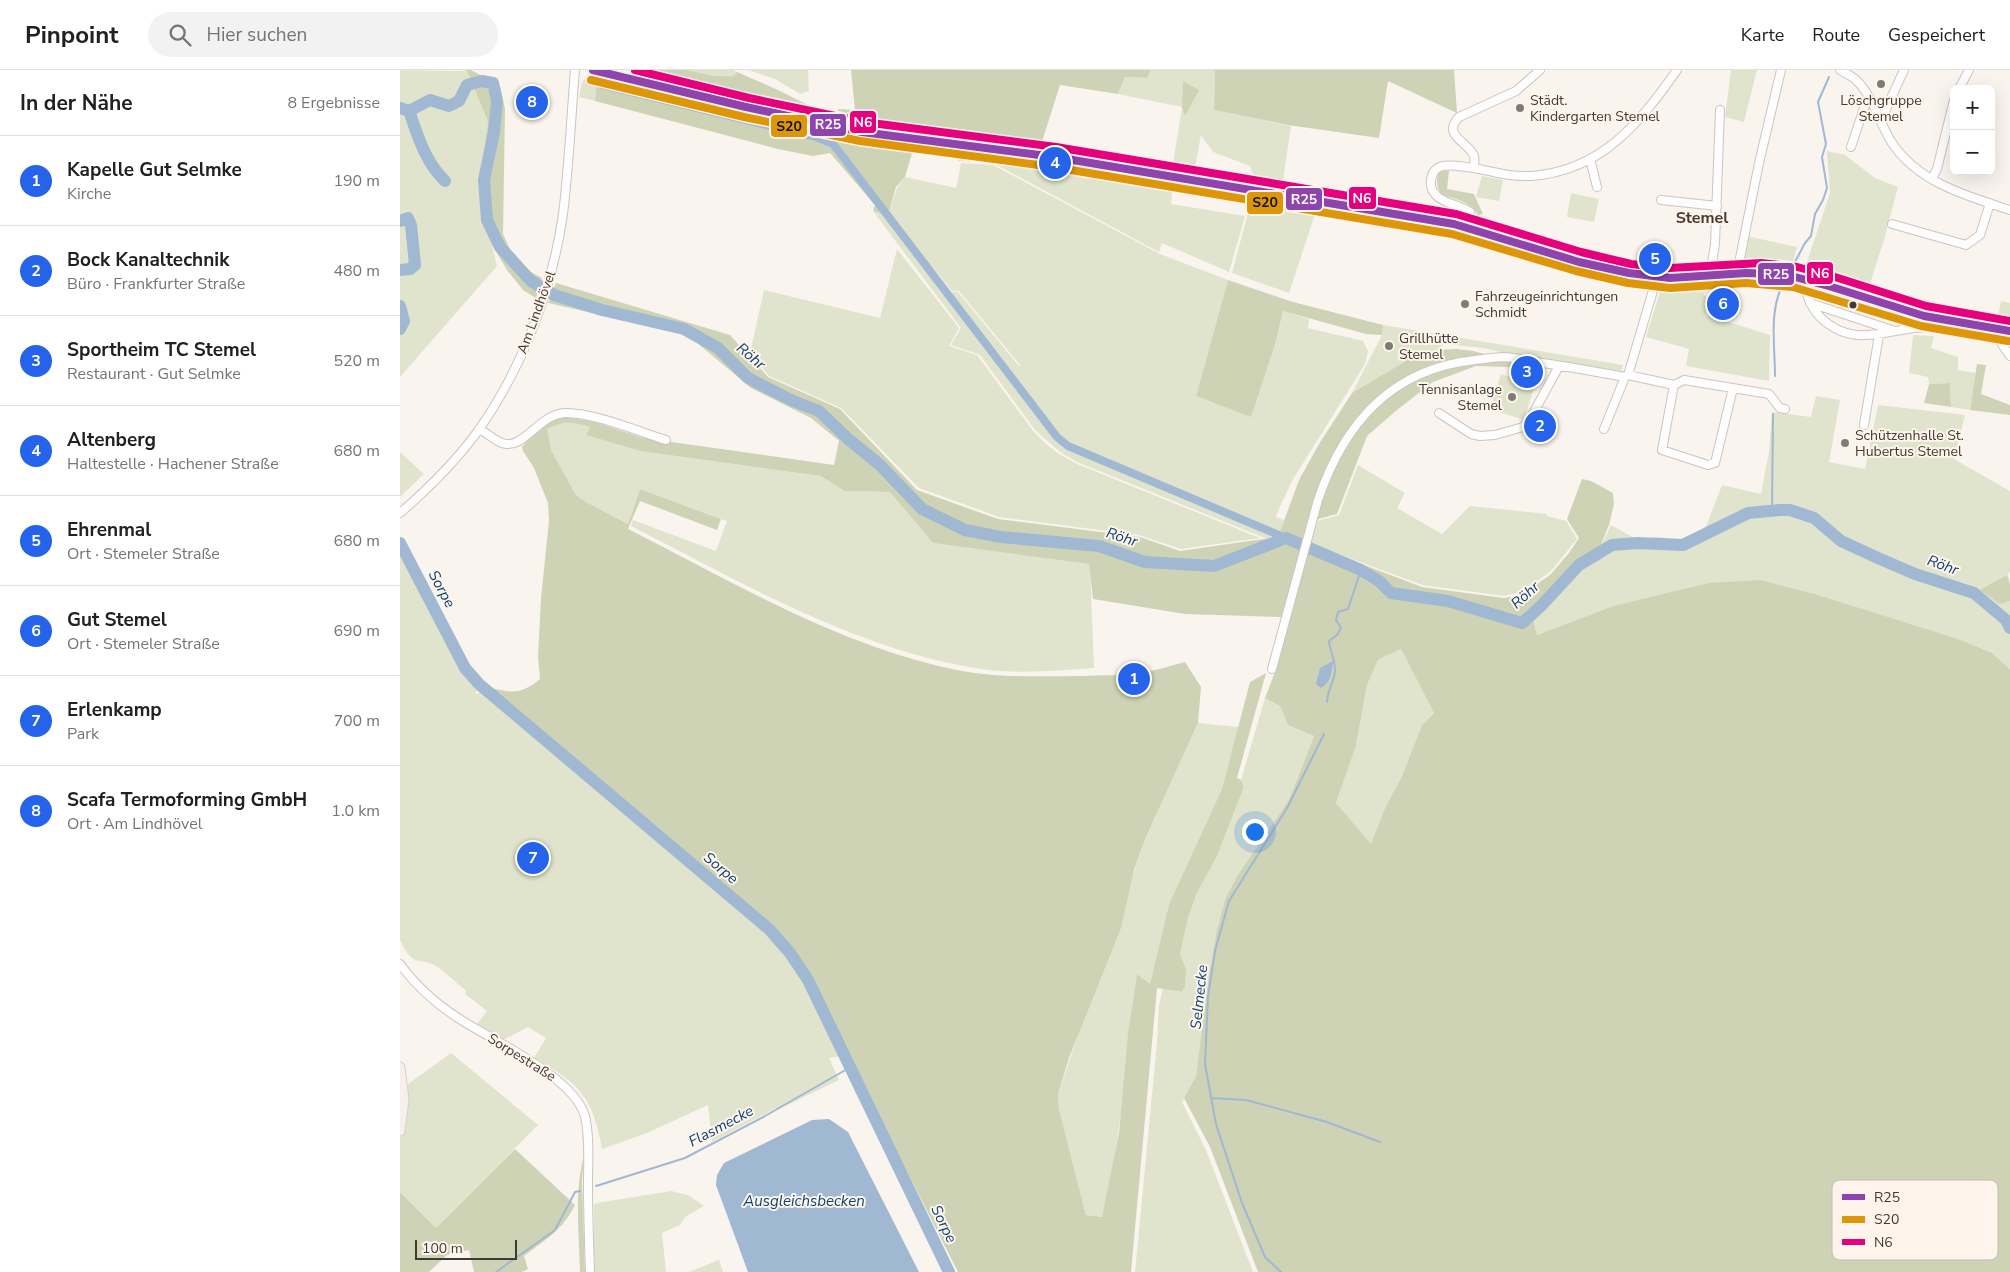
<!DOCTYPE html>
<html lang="de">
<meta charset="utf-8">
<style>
body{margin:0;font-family:"Nunito Sans",sans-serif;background:#f2f2f2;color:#202124}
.controls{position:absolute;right:15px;top:15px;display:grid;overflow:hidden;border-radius:8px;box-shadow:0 5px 20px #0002}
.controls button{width:45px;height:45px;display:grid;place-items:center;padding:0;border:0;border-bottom:1px solid #e0e0e0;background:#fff;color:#202124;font:25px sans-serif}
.scale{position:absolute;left:15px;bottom:12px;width:102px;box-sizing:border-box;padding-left:5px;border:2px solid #403a34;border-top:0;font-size:14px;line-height:18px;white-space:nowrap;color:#403a34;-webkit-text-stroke:4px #fef4eb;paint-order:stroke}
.you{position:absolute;left:854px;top:761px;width:18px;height:18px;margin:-12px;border:4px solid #fff;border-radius:50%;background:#1a73e8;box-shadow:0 0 0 8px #1a73e833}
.badge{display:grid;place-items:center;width:32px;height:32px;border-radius:50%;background:#2563eb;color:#fff;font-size:16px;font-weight:700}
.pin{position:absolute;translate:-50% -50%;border:2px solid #fff;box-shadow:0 1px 5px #0006}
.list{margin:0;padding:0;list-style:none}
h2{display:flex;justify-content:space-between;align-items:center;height:65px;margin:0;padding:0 20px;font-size:21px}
h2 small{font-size:16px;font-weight:400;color:#757577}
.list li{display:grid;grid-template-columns:32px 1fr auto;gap:15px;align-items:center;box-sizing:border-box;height:90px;padding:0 20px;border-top:1px solid #e0e0e0}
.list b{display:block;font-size:19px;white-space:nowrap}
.list p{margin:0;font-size:16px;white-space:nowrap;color:#757577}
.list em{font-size:16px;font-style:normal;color:#757577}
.icon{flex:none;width:28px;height:28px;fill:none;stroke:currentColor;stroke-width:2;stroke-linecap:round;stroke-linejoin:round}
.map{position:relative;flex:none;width:1610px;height:1202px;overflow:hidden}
header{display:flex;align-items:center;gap:30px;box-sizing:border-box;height:70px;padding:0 25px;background:#fff;border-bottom:1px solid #e0e0e0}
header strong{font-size:24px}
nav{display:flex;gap:28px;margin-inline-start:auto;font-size:18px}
.search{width:350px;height:45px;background:#f2f2f2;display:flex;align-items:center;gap:12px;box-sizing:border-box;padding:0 18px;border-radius:28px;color:#757577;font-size:19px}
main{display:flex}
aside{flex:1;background:#fff}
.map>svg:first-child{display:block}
.green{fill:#e0e4cd;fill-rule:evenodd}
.forest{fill:#ced3b6;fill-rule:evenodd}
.water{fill:#a0b8d2}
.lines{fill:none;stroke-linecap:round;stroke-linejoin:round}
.stream{stroke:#a0b8d2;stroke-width:2}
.canal{stroke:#a0b8d2;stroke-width:8}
.river{stroke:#a0b8d2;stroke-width:12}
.minor-casing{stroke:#cbc5c0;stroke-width:10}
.major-casing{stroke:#d3d0cd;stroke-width:11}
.minor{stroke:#fefdfd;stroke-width:8}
.major{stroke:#f7eeee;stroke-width:9}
.bus-1-casing{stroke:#fef4eb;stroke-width:11}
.bus-2-casing{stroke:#fef4eb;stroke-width:11}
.bus-3-casing{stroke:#fef4eb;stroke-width:11}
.bus-1{stroke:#8e44ad;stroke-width:8}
.bus-2{stroke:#dc9608;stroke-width:8}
.bus-3{stroke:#e5007d;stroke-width:8}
.poi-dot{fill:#817b75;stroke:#fef4eb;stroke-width:2}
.bus-dot{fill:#403a34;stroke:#fef4eb;stroke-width:2}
.labels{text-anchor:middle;stroke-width:4;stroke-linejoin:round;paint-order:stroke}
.poi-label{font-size:14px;fill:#403a34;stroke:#fef4eb;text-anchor:start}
.street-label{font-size:14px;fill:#403a34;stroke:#fef4eb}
.water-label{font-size:15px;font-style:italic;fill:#094373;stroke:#fef4eb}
.quarter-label{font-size:16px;font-weight:bold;fill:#46392d;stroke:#fef4eb}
.key{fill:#fef4eb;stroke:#c5bcb4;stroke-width:1}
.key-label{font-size:14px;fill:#403a34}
.line-badge{stroke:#fef4eb;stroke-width:2}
.badge-label{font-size:14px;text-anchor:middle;font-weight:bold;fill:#fff}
.pale-badge-label{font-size:14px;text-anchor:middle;font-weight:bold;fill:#111}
</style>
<header>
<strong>Pinpoint</strong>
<div class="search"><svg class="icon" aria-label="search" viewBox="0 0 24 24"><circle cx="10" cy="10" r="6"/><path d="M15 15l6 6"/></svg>Hier suchen</div>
<nav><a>Karte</a><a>Route</a><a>Gespeichert</a></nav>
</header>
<main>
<aside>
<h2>In der Nähe<small>8 Ergebnisse</small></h2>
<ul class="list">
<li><span class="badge">1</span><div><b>Kapelle Gut Selmke</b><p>Kirche</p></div><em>190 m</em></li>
<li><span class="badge">2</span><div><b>Bock Kanaltechnik</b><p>Büro · Frankfurter Straße</p></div><em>480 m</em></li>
<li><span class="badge">3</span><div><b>Sportheim TC Stemel</b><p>Restaurant · Gut Selmke</p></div><em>520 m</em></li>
<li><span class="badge">4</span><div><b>Altenberg</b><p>Haltestelle · Hachener Straße</p></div><em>680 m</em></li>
<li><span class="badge">5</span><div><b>Ehrenmal</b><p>Ort · Stemeler Straße</p></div><em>680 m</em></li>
<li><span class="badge">6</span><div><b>Gut Stemel</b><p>Ort · Stemeler Straße</p></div><em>690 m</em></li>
<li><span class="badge">7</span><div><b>Erlenkamp</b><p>Park</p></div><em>700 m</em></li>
<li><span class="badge">8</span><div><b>Scafa Termoforming GmbH</b><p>Ort · Am Lindhövel</p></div><em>1.0 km</em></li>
</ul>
</aside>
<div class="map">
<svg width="1610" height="1202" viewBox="0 0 1610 1202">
<rect width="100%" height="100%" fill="#faf4ef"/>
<path class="green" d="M0,0L67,1L88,52L80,105L81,151L92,175L97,196L0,307Z
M286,0H333L337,2L333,6C316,7 302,5 286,0Z
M348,0H408L409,21L400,24L375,9Z
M751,0H815L814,40L891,56L882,117L855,111L850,96L813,82L801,65L794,103L772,100L782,37L718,24L725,7L747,8Z
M1331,0H1357L1344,52L1325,47Z
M189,5H197L195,31L179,27L182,12Z
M559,80L605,84L773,111L771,134L845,146L829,202L762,173L759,182L593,93L558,91Z
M1427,81L1445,85L1475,108L1498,117L1484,170L1467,223L1404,201L1430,123Z
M561,93L593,95L760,184L828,210L796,326L851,346L876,273L883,241L909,249L908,258L963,271L968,281L965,294L892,411L877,443L876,447L884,450L878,467L867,469L677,392L660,382L635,360L580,285L551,275L561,258L473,141L488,145L497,118L505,107L556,118ZM530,193L552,221H559L620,295L619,296L558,222H551Z
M1082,106L1103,110L1099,131L1076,127Z
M1171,123L1199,129L1194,152L1167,147Z
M853,124L918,135L889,223L832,203Z
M1346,166L1397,177L1392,196L1343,188Z
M497,179L559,258L549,276L577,285L634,362L646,374L659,384L677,394L860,468L781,479L739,465L599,447L519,418L441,338L369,306L350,283L364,220L480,248Z
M1307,213L1304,225L1310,229L1306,245L1370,265L1369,311L1286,296L1289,279L1246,267L1262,215L1267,214Z
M1601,231L1610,233V254L1597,251Z
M983,255L1223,295L1221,301L1135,290L1083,278L1044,274L1037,280L1014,286L952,323L982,265Z
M1513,265L1534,266L1531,278L1558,287V300L1576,303L1570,340L1551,337L1550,313L1529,314L1528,307L1509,303Z
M1101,304L1135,315L1124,350L1090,339Z
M1416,326L1440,330L1429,392L1465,399L1478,335L1565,345L1554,389L1610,421V501L1608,505L1610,514L1607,505L1597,512L1600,534L1610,531V599L1592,583L1557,569L1415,524L1361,510L1213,536L1137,565L1133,549L1198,482L1211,455L1236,469L1259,467L1281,470L1305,459L1322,415L1361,424L1369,382L1372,342L1411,347Z
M158,353H175L190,357L186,365L240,381L420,406L445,421L490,422L533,473L690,494L694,598C653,601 610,605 569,597C448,575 339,511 231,456L233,450L316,481L327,451L240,419L228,454L186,432L176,425L151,380L146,359Z
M0,382L24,404L0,427Z
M958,395L1005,423L997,438L1042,464L1070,436L1147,444V446L1166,451L1177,469L1151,501L1124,521L1104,526L1022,515L909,473L917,451L939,445Z
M0,480L82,618L75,623L77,624L84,619L367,860L388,885L406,911L441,986L429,988L439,1010L377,1040L376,1038L312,1072L308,1035L247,1063L202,1079C193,1027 179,1013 134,988L146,968L128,957L103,970L78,956L77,954L87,941L65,924L66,921C58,914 48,905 39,898C18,884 15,901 0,870Z
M1001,579L1034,643L1022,655L1002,706L985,738L971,775L936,733L956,676L967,615L978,590Z
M865,628L880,636L888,655L914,666L889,730L876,750L803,957L796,1006L782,1032L806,1080L853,1202H735L757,972L759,935L763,919L782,922L786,899L780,884L788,848L797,823L817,786L844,717L841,710Z
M798,653L839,657L822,719L769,834L750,914L737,904C725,985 723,1067 702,1147L686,1145L659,1039L658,1024L746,767Z
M51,983L138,1055L36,1158L0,1122V1069L8,1038V1014Z
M271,1121L288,1125L304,1136L285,1147L280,1155L262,1163L266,1202H194V1135L197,1133Z
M319,1190L323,1202H289Z"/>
<path class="forest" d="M64,0H71L100,16L105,39L103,164L114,188L123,198L142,208L136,228L123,220L107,200L92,175L81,151L80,105L88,52L67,1Z
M247,0C260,0 275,0 287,0C306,4 313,7 333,6L337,2L378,20L412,37V39Z
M451,0H751L747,8L725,7L718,24L660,15L639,81L574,71L545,58L438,45V39L455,40Z
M815,0H1054L1057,43L988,11L979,68L888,55L814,40Z
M197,5L515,73L505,107L496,117L488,145L473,141L475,135L430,83L413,86L378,79L195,31Z
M783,11L799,20L785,46L782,37Z
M1039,101H1049L1047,119L1074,124L1083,144L1078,145C1070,130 1055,130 1041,124C1036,116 1036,110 1039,101Z
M1019,132L1057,143L1055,149L1017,142Z
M828,210L893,232L983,255L982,265L966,264L883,241L876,272L851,347L796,326Z
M156,213L330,265L368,307L440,339L517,420L598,449L740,467L780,481L878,467L899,410L919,374L952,323L1014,286L1037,280L1056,279L1073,281L1140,298L1076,296L1033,312L997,340L967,366L937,444L915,450L881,547L785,544L693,529L689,494L533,473L490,422L445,421L420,406L240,381L186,365L190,357C173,352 163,350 147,359L151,380L176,425L186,432L228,454L240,419L321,449L317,460L240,431L228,459C337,514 446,580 568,602C605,608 644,606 681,606C702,605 724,606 745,602C759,600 772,595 785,592L801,617L798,653L746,767L734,800L721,858L669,988L658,1024L659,1039L686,1145L702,1147L719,1063L728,964L737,904L750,914L769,834L822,719L850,612L866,603L837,708L841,710L844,717L817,786L797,823L788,848L780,884L786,899L785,916L782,922L757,918L731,1202H558L410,910L392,883L369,857L83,616C110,622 118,627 140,609L138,587L141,528L149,451L148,433L134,398L123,381L122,377L138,358L156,348L166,347L195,352L243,368L434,395L439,371L411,348L351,318L296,272L280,263L148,233Z
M1577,294L1586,295L1581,324L1610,335V345L1570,340Z
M1550,313L1551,337L1524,333L1529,314Z
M1182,409L1191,411L1213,423L1214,434L1209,455L1198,482L1133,549L1137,565L1213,536L1309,513L1361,510L1415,524L1558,569L1592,583L1610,599V1202H858L810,1077L784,1028L796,1006L809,906L817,860L826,827L838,805L889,730L914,666L888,655L880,636L865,628L877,597L890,539L909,474L1022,517L1104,528L1121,525L1150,505L1169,483L1179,468L1167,449ZM1001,579L1034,643L1022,655L1002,706L985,738L971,774L936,733L956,676L967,615L978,590Z
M1607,505L1610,514V531L1600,534L1580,520Z
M115,1079L175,1135C162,1161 146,1169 124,1186L128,1199L122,1202H74L69,1180L47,1185L29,1202H0V1122L36,1158Z
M184,1085L182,1111L185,1202H180C179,1163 174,1123 184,1085Z"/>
<path class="water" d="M933,591C932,601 931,613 921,618L916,614L920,598Z
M429,1049L448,1062L519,1202H348L316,1115L317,1105L324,1093L412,1050Z"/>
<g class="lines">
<path class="stream" d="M1389,203L1405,173L1411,166L1415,144L1423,130L1427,118L1422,87L1426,74L1418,32L1429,7
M1375,306C1375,274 1368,239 1385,210
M1372,440L1373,344
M927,632C927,620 935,611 935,600C935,590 930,581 929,571L937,565L941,558L936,550L938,542L948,539L961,500
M811,1028L846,1030L927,1052L980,1072
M196,1116L285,1088L365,1046L449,998
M96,1202L155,1160L175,1122L180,1121
M881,1202L865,1187L842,1133L816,1054L805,994L808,927L815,881L829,831L887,738L924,664"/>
<path class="canal" d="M203,15L416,67L433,74L657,367L668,376L886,468"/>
<path class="river" d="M0,38L9,41L30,30L49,36L59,31L67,15L82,11L93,13L97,31L94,62L84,110L87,150L100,177L131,211L154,225L202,240L284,259L318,278L348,308L393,331L419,341L447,368L480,395L522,439L565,460L601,467L699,476L745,492L814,496L886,468L961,500L979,511L991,523L1048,531L1122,553L1141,536L1179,495L1212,475L1237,473L1283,475L1348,443L1380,440H1390L1414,448L1441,471L1478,488L1515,504L1574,523L1606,550L1610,558
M9,41C18,66 25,92 45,111
M0,151L8,148L11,155L15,195L10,199L0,200
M0,236L4,251L0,259
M0,473L65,598L79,614L369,859L390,883L408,910L549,1202"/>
<g class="minor-casing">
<path id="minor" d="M1440,0C1445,3 1452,6 1456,10C1474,27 1479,53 1492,73C1519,113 1567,126 1610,140
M1559,19L1569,0
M1481,50L1504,0
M1451,77L1468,26
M1190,89L1197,117
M1074,98C1093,102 1111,107 1131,106C1201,101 1239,54 1277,0
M1532,109L1537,99L1554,30
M1261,130L1317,136
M1492,154L1566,175L1580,165L1590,133
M1073,159L1070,142C1061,135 1048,135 1038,127C1033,123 1030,117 1031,110C1034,88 1059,97 1074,98C1074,94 1075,89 1074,86C1069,72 1041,66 1059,47L1116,21L1140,0
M1337,203L1359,93L1381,0
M1310,206L1315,174L1320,40
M1405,209C1404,222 1411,237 1420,247C1455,281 1488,257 1529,257C1551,257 1575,263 1597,267L1610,286
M1410,233L1495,261
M1228,305L1274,315L1284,310L1369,324L1380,338L1385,339
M1274,315L1262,380L1308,395L1315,393L1333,318
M1039,343L1071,364L1080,366L1095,365L1123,357L1130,349L1159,296
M1464,355L1479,265
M79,359C87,363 94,370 102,373C123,381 139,344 165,343C191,342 240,362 266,370
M1204,359L1225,307L1228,305L1257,207
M0,443C28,419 56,391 78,361C123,297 152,220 163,144C169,96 171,48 175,0
M872,599L918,430C944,353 991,299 1075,290C1085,289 1095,287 1105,287C1117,288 1130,291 1143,293C1170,297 1198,302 1225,307
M0,894C16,916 35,933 58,948C93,971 173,1006 185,1046C190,1068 188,1092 188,1115C188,1144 189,1173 190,1202"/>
</g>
<g class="major-casing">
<path id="major" d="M193,0C295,25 397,52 501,68C552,75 604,79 655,87L1054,154C1121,171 1186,200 1255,207C1295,211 1336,199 1376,204C1427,210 1474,234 1524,246C1552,253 1582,256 1610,261
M0,997L4,1030L0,1061"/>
</g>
<use href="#minor" class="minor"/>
<use href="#major" class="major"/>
<g class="bus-1-casing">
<path id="bus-1" d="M193,0L346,37L462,62L655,87L1054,154L1179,192L1229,203L1270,208L1346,203L1376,204L1395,207L1432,217L1524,246L1610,261"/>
</g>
<g class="bus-2-casing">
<path id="bus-2" d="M191,10L344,47L460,71L653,97L1052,164L1176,201L1228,213L1270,218L1346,213L1393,217L1521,256L1608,271"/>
</g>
<g class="bus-3-casing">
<path id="bus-3" d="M235,0L349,28L464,52L656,77L1056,144L1181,182L1231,194L1270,198L1361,193L1397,197L1435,207L1526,236L1610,251"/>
</g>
<use href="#bus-1" class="bus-1"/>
<use href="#bus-2" class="bus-2"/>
<use href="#bus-3" class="bus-3"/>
</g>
<g class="poi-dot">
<circle cx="1481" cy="14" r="5"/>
<circle cx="1120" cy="38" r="5"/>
<circle cx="1065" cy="234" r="5"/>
<circle cx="989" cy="276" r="5"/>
<circle cx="1112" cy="327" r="5"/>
<circle cx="1445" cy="373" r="5"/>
</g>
<circle class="bus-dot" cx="1453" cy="235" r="4.5"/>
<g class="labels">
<g class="poi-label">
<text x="1130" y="35">Städt.<tspan x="1130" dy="16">Kindergarten Stemel</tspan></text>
<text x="1481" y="35" text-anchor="middle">Löschgruppe<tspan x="1481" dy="16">Stemel</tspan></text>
<text x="1075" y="231">Fahrzeugeinrichtungen<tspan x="1075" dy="16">Schmidt</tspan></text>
<text x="999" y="273">Grillhütte<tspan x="999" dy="16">Stemel</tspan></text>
<text x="1102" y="324" text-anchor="end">Tennisanlage<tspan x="1102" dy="16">Stemel</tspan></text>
<text x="1455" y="370">Schützenhalle St.<tspan x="1455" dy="16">Hubertus Stemel</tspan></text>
</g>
<g class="street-label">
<text transform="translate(136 242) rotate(-70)" y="5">Am Lindhövel</text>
<text transform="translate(122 987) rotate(32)" y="5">Sorpestraße</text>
</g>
<g class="water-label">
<text transform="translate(351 286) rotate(40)" y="5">Röhr</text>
<text transform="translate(722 467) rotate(18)" y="5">Röhr</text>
<text transform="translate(1543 495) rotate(20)" y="5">Röhr</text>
<text transform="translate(42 519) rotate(62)" y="5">Sorpe</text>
<text transform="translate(1125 525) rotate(-42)" y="5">Röhr</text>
<text transform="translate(321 798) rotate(40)" y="5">Sorpe</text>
<text transform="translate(799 927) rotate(-84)" y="5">Selmecke</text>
<text transform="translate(321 1056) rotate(-28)" y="5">Flasmecke</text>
<text x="404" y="1136">Ausgleichsbecken</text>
<text transform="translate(544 1154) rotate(64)" y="5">Sorpe</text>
</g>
<g class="quarter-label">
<text x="1302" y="153">Stemel</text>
</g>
</g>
<rect x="1432" y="1110" width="166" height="80" rx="8" class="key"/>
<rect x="1442" y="1124" width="23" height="6" fill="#8e44ad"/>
<rect x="1442" y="1146" width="23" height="7" fill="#dc9608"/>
<rect x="1442" y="1169" width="23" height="6" fill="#e5007d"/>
<g class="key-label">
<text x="1474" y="1132">R25</text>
<text x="1474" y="1154">S20</text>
<text x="1474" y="1177">N6</text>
</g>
<g class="line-badge">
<rect x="449" y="40" width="28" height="24" rx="5" fill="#e5007d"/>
<rect x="409" y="43" width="38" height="24" rx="5" fill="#8e44ad"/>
<rect x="370" y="44" width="38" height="24" rx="5" fill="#dc9608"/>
<rect x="948" y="116" width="29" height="24" rx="5" fill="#e5007d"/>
<rect x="885" y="117" width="38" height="24" rx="5" fill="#8e44ad"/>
<rect x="846" y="121" width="38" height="24" rx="5" fill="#dc9608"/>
<rect x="1406" y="191" width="28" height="24" rx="5" fill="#e5007d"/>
<rect x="1357" y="192" width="38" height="24" rx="5" fill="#8e44ad"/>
</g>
<g class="badge-label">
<text x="463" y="57">N6</text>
<text x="428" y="59">R25</text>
<text x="962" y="133">N6</text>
<text x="904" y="134">R25</text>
<text x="1420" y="208">N6</text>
<text x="1376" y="209">R25</text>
</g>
<g class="pale-badge-label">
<text x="389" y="61">S20</text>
<text x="865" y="137">S20</text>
</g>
</svg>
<div class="controls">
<button>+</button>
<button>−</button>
</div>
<div class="scale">100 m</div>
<div class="you"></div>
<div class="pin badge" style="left:734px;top:609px">1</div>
<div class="pin badge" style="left:1140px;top:356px">2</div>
<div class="pin badge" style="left:1127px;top:302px">3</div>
<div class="pin badge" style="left:655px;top:93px">4</div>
<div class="pin badge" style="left:1255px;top:189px">5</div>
<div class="pin badge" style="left:1323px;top:234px">6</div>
<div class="pin badge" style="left:133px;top:788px">7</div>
<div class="pin badge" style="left:132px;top:32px">8</div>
</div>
</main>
